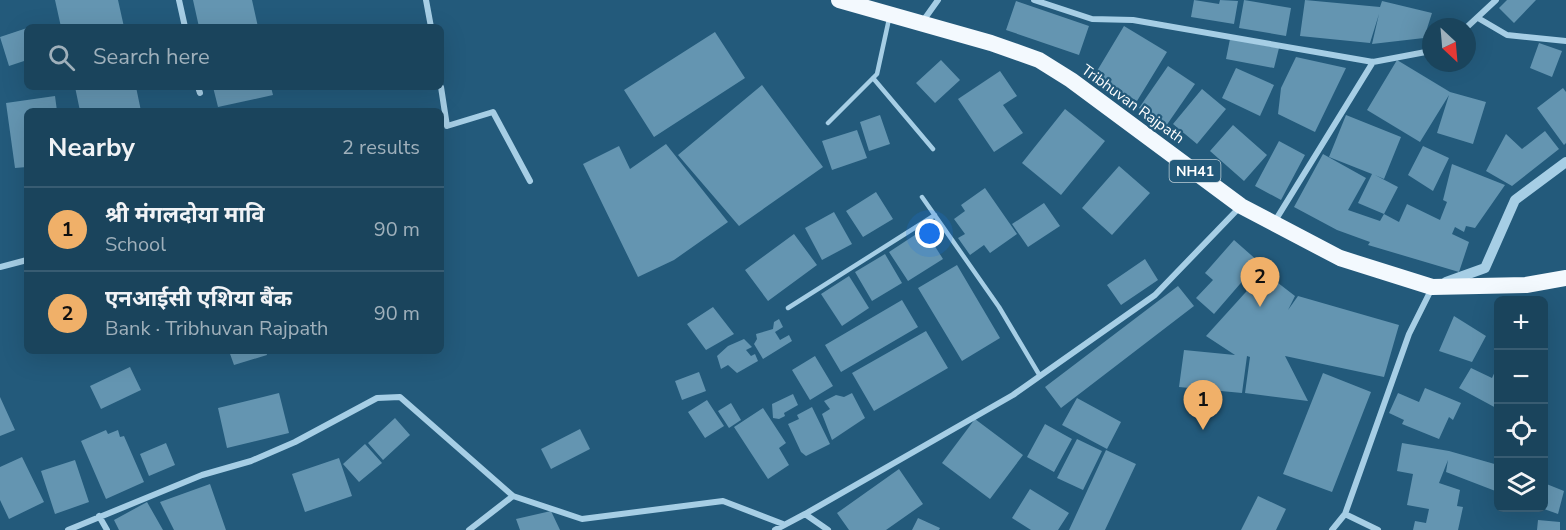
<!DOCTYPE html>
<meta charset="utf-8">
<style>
body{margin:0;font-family:"Nunito Sans","Noto Sans Devanagari",sans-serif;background:#274e65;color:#f1f3f6}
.controls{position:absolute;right:18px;bottom:18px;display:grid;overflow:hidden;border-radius:9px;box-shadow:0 6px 24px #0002}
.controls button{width:54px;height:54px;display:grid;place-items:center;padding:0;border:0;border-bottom:2px solid #385c72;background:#1a445c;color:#f1f3f6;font:30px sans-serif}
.compass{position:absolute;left:1422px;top:18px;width:54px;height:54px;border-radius:50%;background:#1a445c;box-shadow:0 6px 24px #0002;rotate:154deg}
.you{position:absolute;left:930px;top:234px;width:21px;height:21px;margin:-15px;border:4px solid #fff;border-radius:50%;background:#1a73e8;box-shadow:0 0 0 9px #1a73e833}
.badge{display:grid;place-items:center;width:39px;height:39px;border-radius:50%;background:#f0b069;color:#111;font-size:20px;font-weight:700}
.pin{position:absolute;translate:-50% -50px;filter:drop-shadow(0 2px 3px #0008)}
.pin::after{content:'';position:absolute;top:32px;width:21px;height:18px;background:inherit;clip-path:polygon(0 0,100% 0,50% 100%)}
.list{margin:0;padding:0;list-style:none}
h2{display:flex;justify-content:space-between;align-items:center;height:78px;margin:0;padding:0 24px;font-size:26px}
h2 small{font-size:20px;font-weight:400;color:#9fb0bb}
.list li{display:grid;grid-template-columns:39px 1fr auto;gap:18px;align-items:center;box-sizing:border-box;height:84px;padding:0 24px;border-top:2px solid #385c72}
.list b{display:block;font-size:22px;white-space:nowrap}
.list p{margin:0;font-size:20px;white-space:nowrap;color:#9fb0bb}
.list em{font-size:20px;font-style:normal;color:#9fb0bb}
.icon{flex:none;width:33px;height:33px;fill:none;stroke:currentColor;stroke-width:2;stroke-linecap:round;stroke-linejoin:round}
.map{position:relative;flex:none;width:1566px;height:530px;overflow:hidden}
.search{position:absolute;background:#1a445c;box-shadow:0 6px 24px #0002;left:24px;top:24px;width:420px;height:66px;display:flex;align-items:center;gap:15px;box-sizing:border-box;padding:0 21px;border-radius:9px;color:#9fb0bb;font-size:22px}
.panel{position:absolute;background:#1a445c;box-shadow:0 6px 24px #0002;left:24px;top:108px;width:420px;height:246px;border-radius:9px}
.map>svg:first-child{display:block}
.building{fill:#6495b1}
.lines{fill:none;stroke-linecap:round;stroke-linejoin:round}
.service{stroke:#a6cee5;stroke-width:4.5}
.minor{stroke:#a6cee5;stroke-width:6}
.tertiary{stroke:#a6cee5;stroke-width:10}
.trunk{stroke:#f3f9fe;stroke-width:16}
.labels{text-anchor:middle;stroke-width:4.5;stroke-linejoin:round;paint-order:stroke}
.shield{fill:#235a7b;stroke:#bdced7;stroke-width:1.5}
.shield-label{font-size:14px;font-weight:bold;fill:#fff}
.street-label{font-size:15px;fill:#fff;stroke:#235a7b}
</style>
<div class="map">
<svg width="1566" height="530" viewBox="0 0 1566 530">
<rect width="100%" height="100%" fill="#235a7b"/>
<path class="building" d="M55,0H118L124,27H61Z
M193,0H252L258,27H199Z
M1194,0L1219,4L1220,0L1238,1L1234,24L1191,17Z
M1244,0L1291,8L1286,36L1239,28Z
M1305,0L1380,7L1382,1L1432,13L1424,38L1372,44L1379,14L1370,43L1300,36Z
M1507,0H1536L1514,23L1499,8Z
M1016,1L1089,26L1079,55L1006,30Z
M1124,26L1167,52L1137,101L1094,76Z
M27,28V60L9,66L0,37Z
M715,32L745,78L654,137L624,90Z
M1230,39L1279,48L1274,68L1226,59Z
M1539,43L1562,51L1552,77L1530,68Z
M1296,57L1346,68L1315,132L1278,114L1281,88Z
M941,60L960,80L935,103L916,83Z
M1397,60L1450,92L1486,102L1473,144L1437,133L1449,95L1420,142L1367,110Z
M1168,66L1195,84L1166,126L1139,108Z
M1236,68L1274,85L1260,116L1222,98Z
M1000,71L1017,96L1003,105L1023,133L994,152L958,99Z
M762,85L823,167L739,226L678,155Z
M75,87H136L141,111H80Z
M213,87H271L273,95L218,107Z
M1563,88L1566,92V143L1564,145L1537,108Z
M1202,89L1226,109L1197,144L1173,124Z
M55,96L57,111H27V167L15,168L6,103Z
M1065,109L1105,141L1061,195L1022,163Z
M880,115L890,144L869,151L860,122Z
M1346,115L1401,137L1384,179L1375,175L1398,187L1384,214L1399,222L1407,204L1440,220L1447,202L1443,200L1452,164L1505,185L1475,228L1466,226L1464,232L1455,227L1452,234L1469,242L1459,272L1368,245L1370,242L1337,230L1294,207L1323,154L1366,178L1348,210L1380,221L1384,214L1358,203L1372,174L1329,157Z
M1233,125L1267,155L1244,181L1210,151Z
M857,130L867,158L832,170L822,141Z
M1545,131L1559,149L1512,186L1486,171L1506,134L1522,149Z
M1279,141L1305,155L1281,200L1255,186Z
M666,144L728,222L674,260L638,277L583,164L619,146L630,169Z
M1423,146L1449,158L1433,191L1408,175Z
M1119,166L1150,193L1112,235L1082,208Z
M985,188L1017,234L990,253L984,245L970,255L958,238L965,234L954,219L965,211L961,205Z
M876,192L893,219L863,237L846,211Z
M1044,203L1060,226L1028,247L1012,224Z
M834,212L852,244L822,260L805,228Z
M924,229L943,259L908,281L889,252Z
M794,234L817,265L768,301L745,270Z
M1234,240L1259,262L1214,314L1196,298L1213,280L1205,273Z
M885,254L902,283L872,301L855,272Z
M1145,259L1158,280L1121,305L1107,285Z
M957,265L1000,338L962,361L918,288Z
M1264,272L1295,296L1288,310L1298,296L1399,325L1384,377L1285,356L1308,401L1245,393L1250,357L1247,356L1242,393L1179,387L1184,350L1235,355L1206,336Z
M849,276L869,308L842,326L821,294Z
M1178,286L1194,306L1061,408L1045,387Z
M902,300L918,327L841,372L825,345Z
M713,307L734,334L706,350L687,324Z
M1454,316L1486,336L1472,362L1439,351Z
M779,319L783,327L775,332L780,340L789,335L792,341L763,359L754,344L757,339L756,334L773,329L774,322Z
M926,331L948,368L874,411L852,373Z
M744,339L752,347L746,350L751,356L755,354L758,361L737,373L728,365L721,369L717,356L728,346Z
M229,351H266L267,355L234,365Z
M815,356L833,386L810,400L792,370Z
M1498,365V409L1459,388L1471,368L1492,378Z
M130,367L141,390L101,409L90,386Z
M699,372L706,391L682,400L675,381Z
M1323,373L1371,392L1332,492L1283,474Z
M1425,388L1461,403L1453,420L1449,417L1439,439L1402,424L1404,420L1389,413L1398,393L1419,402Z
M279,393L289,433L227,448L218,408Z
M852,393L865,418L832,440L822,414L830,409L824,401L836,395L844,397Z
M793,394L798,405L784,413L785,416L779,419L773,418L772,404Z
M0,397L15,430L0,436Z
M1077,398L1121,422L1107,449L1062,425Z
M707,400L724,426L705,438L688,412Z
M731,403L741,420L729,428L718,411Z
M812,407L830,444L806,456L801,452L788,424L799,419L797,415Z
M763,408L786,443L779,448L789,465L768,479L734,427Z
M395,418L410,435L383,460L368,443Z
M975,419L1023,455L990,499L942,463Z
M1045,424L1072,439L1054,472L1027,457Z
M580,429L590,449L551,469L541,449Z
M106,430L108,434L118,430L120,437L124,436L144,482L106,499L81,441Z
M1077,439L1102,451L1083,490L1057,478Z
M166,443L175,465L149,476L140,454Z
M1402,443L1449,451L1498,465V492L1446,472L1448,460L1439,483L1460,490L1457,506L1463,507L1458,530H1413L1415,521L1426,523L1429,509L1407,505L1413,474L1397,471Z
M365,444L382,463L359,482L343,464Z
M1106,450L1136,464L1105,530H1069Z
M22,457L44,502L9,519L0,500V467Z
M339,458L352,496L305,512L292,474Z
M75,460L89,502L55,514L41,471Z
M899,469L923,504L886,530H849L837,513Z
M1544,483L1564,491L1558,514L1544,509Z
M210,484L226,530H174L160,502Z
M1030,489L1069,513L1058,530H1031L1012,518Z
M1258,496L1286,509L1276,530H1241Z
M147,502L163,530H119L114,520Z
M551,511L560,530H520L516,519Z
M918,518L940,528L939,530H912Z
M1538,520L1560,522V530H1537Z"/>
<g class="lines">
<path class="service" d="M873,78L933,149
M828,123L877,74L889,19
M922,197L999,307L1040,376
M788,308L935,215"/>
<path class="minor" d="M179,0L185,27
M426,0L431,27
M1034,0L1092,19L1133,20L1373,62L1431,51
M1478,18L1507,35L1566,41
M923,21L938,0
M1467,27L1496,0
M198,87L200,93
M441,87L447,126L493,112L530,181
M1275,221L1373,62
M0,267L27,260
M1345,514L1378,530
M99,516L107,530
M68,530L202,475L251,461L295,442L377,398L400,397L513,496L582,519L723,501L783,524
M469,530L513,496
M775,530L805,514
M828,530L805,514L1013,395L1155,295L1239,208
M1332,530L1345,514L1409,334L1432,288"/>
<path class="tertiary" d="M1446,282L1485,268L1515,200L1566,162"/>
<path class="trunk" d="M839,0L991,43L1039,60L1071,80L1241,206L1340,258L1432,287L1526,285L1566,278"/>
</g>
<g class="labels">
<rect class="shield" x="1169.5" y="160" width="51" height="22" rx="4.5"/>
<g class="shield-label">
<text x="1195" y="176">NH41</text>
</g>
<g class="street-label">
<text transform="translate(1133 104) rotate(36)" y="5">Tribhuvan Rajpath</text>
</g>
</g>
</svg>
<div class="controls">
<button>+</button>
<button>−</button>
<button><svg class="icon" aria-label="locate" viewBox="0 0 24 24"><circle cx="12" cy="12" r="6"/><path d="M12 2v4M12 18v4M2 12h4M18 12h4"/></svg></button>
<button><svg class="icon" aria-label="layers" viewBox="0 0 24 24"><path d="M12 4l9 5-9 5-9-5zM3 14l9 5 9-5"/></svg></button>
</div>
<svg class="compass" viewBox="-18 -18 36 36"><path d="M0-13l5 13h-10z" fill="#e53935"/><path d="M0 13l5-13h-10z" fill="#9fb0bb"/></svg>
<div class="you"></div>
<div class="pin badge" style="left:1203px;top:430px">1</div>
<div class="pin badge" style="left:1260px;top:307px">2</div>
<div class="search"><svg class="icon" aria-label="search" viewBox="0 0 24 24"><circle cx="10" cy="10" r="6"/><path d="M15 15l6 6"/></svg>Search here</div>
<section class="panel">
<h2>Nearby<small>2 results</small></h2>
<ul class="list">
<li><span class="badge">1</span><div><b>श्री मंगलदोया मावि</b><p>School</p></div><em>90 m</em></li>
<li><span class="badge">2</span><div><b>एनआईसी एशिया बैंक</b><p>Bank · Tribhuvan Rajpath</p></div><em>90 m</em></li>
</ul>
</section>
</div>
